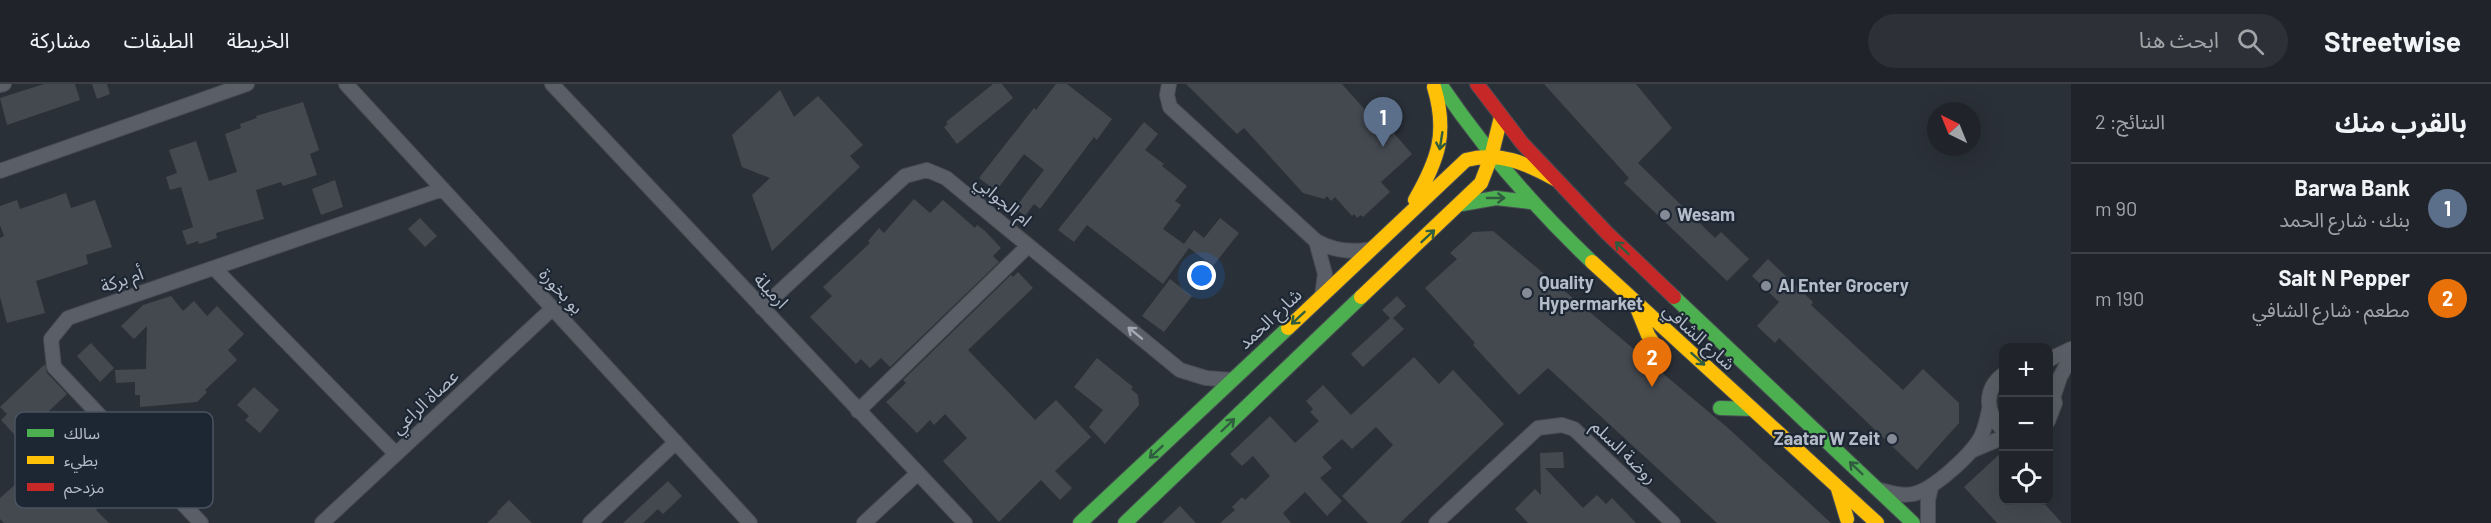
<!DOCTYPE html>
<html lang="ar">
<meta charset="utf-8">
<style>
body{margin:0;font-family:Barlow,"Noto Sans Arabic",sans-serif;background:#2d3036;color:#f1f3f6;direction:rtl}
.controls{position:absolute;right:18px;bottom:18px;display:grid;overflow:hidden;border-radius:12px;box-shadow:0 6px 24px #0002}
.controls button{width:54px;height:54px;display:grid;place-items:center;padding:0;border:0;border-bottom:2px solid #3d4147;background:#20242a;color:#f1f3f6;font:30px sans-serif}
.compass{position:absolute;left:1927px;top:18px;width:54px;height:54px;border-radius:50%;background:#20242a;box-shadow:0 6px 24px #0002;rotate:317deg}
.you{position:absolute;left:1202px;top:192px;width:21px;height:21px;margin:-15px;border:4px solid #fff;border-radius:50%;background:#1a73e8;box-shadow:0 0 0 9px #1a73e833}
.badge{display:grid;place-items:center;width:39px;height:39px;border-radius:50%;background:#8c9099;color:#fff;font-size:20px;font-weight:700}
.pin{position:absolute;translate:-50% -50px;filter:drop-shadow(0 2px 3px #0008)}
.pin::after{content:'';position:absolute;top:32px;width:21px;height:18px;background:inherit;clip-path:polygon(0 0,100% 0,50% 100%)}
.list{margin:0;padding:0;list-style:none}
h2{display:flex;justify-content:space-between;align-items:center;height:78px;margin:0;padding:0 24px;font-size:26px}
h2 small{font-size:20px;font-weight:400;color:#a2a4a8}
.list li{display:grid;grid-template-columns:39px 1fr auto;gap:18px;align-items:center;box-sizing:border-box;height:90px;padding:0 24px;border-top:2px solid #3d4147}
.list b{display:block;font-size:22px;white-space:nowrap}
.list p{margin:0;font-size:20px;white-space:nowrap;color:#a2a4a8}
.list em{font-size:20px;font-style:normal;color:#a2a4a8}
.icon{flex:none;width:33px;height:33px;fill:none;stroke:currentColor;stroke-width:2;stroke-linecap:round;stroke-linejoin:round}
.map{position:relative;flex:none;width:2071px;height:439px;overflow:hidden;direction:ltr}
header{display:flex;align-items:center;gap:36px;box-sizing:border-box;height:84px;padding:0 30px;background:#20242a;border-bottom:2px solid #3d4147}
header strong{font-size:28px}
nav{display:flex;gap:33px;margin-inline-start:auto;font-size:21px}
.search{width:420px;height:54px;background:#2d3036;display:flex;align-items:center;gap:15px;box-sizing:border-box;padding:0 21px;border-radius:33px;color:#a2a4a8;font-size:22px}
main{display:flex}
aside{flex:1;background:#20242a}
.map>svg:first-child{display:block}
.building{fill:#444950}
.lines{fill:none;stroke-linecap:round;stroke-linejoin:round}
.street-casing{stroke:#484c53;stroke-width:16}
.fast-casing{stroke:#484c53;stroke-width:16}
.slow-casing{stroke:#484c53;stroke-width:16}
.jam-casing{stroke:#484c53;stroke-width:16}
.street{stroke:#5a5e66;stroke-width:14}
.fast{stroke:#4caf50;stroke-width:14}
.slow{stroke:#ffc107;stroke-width:14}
.jam{stroke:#c62828;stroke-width:14}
.oneway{stroke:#305d3f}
.oneway2{stroke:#a2a9b5}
.poi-dot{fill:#848b96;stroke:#1d2633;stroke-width:2}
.labels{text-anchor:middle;stroke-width:4.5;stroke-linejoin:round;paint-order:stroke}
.street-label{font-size:18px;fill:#b4bcc9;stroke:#1d2633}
.poi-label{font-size:18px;font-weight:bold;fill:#b4bcc9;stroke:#1d2633;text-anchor:start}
.key{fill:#1d2633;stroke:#4a5360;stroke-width:1.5}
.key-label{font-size:16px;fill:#b4bcc9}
</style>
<header>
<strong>Streetwise</strong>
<div class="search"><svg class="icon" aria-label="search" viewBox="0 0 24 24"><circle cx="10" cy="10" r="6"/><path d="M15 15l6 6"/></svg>ابحث هنا</div>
<nav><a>الخريطة</a><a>الطبقات</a><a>مشاركة</a></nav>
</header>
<main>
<aside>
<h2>بالقرب منك<small>النتائج: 2</small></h2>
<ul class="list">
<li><span class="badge" style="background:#5c6f8a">1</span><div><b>Barwa Bank</b><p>بنك · شارع الحمد</p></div><em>90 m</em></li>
<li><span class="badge" style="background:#e8710a">2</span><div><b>Salt N Pepper</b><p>مطعم · شارع الشافي</p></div><em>190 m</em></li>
</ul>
</aside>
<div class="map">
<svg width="2071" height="439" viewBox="0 0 2071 439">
<rect width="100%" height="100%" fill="#2a3038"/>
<path class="building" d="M44,0H75L80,16L7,41L0,14Z
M92,0H107L110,10L97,15Z
M993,0H1002L1013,14L957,60L944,43L948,40L946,38Z
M1056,0H1067L1112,35L1097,56L1094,53L1040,125L1034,120L1025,132L1015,124L1044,86L1024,70L996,107L979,94L1034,24L1036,26Z
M1186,0H1342L1375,37L1380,33L1412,70L1381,98L1390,108L1363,133L1361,131L1357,134L1354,130L1352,132L1335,113L1331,117L1327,112L1324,115L1303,109L1244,44L1237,50Z
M1544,0H1636L1672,44L1638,79L1715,154L1721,148L1749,175L1727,197L1624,99L1629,94Z
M780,6L794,33L818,12L863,61L850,72L860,83L772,167L752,111L770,94L742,83L732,51Z
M303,18L319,66L310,70L317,91L283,102L281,98L256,106L264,135L216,149L217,154L199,160L198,157L187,161L182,147L193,143L181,103L170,106L166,93L177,89L169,66L196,57L209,97L237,88L225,50L241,44L240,40L257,34L256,32Z
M1144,38L1158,50L1145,66L1164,80L1162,82L1187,102L1175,117L1181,121L1163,145L1184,160L1194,146L1204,154L1220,134L1239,149L1213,182L1189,164L1163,200L1087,141L1074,158L1058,146Z
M335,96L343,123L321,131L312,105Z
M66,109L71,124L95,116L112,163L86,171L88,180L36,197L45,229L7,239L0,213V154L4,152L0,141V122L17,116L20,125Z
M914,115L930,129L943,116L975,144L977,141L985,147L1001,164L993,172L999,178L890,283L881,274L870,284L861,275L856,280L810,233L832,212L823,203L870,159L868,157L879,144L884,149Z
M420,134L437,152L425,163L408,145Z
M1493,147L1728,344L1831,439H1717L1548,284L1519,311L1473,261L1475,259L1425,204L1457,175L1450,169L1473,148Z
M1768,175L1813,218L1811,221L1903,306L1923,285L1959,319V339L1917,386L1779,254L1775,259L1757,242L1779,218L1752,192Z
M1018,188L1033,204L968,266L1035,336L1056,316L1091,353L1055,387L1072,404L1060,416L1041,396L999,438L943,377L967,354L945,330L934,341L930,336L917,349L886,318L906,299L903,296L1011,191L1013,193Z
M1170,195L1192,212L1164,248L1142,232Z
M171,212L183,227L194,217L207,232L217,222L244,250L228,266L237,276L205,306L207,308L197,318L140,323V311H135V298L116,299L115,286L146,285L147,242L134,255L121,242L143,221Z
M1397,212L1406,222L1393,234L1404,245L1363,283L1351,270L1390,234L1382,226Z
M91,259L114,284L100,298L77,272Z
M1414,273L1439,300L1453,286L1504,340L1400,439H1368L1342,412L1393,361L1376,343L1352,365L1342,355L1322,373L1332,384L1320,394L1342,417L1327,432L1305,408L1283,429L1291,439H1220L1235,426L1232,423L1242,413L1245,416L1270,392L1253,372L1242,382L1230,370L1270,332L1295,359L1319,337L1310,328L1313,325L1306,317L1323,301L1351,331Z
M1097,274L1133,303L1131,305L1138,311L1139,321L1105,360L1089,343L1103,326L1074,303Z
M45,280L47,289L67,310L32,343L46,356L32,370L1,336L7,330L0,323Z
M254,303L279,326L260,349L245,336L249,332L237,321Z
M83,349L116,384L109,392L120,403L96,426L109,439H4L0,435V414L33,385L43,395L63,377L58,372Z
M2004,366V417H2042L2062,439H1997L1964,403Z
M1563,368L1564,384H1545L1583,424L1597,411L1606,420L1612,414L1636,439H1528L1515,425L1535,405L1541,411L1540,369Z
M668,397L682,412L663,430L658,425L643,439H623Z
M509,416L532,439H487L498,429L497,428Z
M1180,422L1196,439H1162Z"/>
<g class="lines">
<g class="street-casing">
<path id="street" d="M346,0L750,439
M552,0L965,439
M1169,0L1167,11L1170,23L1316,157C1334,167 1351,169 1371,165
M0,1L4,0
M0,87L247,0
M1316,157L1325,190L1322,212
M214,184L396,370
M762,224L905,92L927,86L946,94L1180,286L1206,294L1232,296
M2048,276L2071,265
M2004,290C1983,305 1985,331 2004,346
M2054,311L2060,293L2071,273
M858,327L1028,162
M2048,337L2055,319L2051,305
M1973,366L2004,353
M1880,406C1891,409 1902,412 1913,410C1933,406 1971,371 1981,353C1985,344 1987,336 1989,326
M201,439L54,283L51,255L68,234L443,105
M322,439L553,224
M590,439L676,358
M864,439L918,389
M1436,439L1538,344L1562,341L1574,345L1673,439
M1928,439V416L1931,403"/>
</g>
<g class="fast-casing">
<path id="fast" d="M1440,0C1484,65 1535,124 1592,178
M1462,120L1496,114L1530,118
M1674,213L1913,439
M1720,324L1752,325
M1080,439L1288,244
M1125,439L1361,213"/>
</g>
<g class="slow-casing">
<path id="slow" d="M1415,116C1438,76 1448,49 1434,3
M1592,178L1877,439
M1361,213L1481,99L1491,73L1501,33
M1637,224L1648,251L1659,268
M1288,244L1466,76C1499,67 1526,79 1555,95
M1838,405L1847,435"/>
</g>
<g class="jam-casing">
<path id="jam" d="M1477,0L1522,59L1607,149L1674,213"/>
</g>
<use href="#street" class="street"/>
<use href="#fast" class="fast"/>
<use href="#slow" class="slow"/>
<use href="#jam" class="jam"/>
</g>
<defs><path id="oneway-shaft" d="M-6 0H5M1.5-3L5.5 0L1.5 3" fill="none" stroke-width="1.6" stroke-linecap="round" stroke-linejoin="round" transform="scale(1.5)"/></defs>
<g class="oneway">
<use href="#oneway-shaft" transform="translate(1441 57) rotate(99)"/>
<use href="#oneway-shaft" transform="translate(1496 114)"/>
<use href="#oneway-shaft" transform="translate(1428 152) rotate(-43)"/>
<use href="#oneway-shaft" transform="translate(1622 164) rotate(-137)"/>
<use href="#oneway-shaft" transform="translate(1298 234) rotate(137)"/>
<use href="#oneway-shaft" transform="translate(1698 275) rotate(42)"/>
<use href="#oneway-shaft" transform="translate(1228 341) rotate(-44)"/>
<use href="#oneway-shaft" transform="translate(1156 368) rotate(137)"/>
<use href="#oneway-shaft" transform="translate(1856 384) rotate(-136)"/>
</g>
<use class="oneway2" href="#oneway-shaft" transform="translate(1135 249) rotate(-141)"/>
<g class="poi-dot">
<circle cx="1665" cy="131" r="6"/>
<circle cx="1766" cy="202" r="6"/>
<circle cx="1527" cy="209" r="6"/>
<circle cx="1892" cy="355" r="6"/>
</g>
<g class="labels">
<g class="street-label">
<text transform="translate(1003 117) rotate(40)" y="6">ام الجوابي</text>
<text transform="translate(122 196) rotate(-19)" y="6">أم بركة</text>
<text transform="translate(561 207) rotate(47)" y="6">بو بخورة</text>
<text transform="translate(771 207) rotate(47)" y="6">ارميلة</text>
<text transform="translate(1270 235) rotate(-43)" y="6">شارع الحمد</text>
<text transform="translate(1699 253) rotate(42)" y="6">شارع الشافي</text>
<text transform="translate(425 318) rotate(-43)" y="6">عصاة الراعي</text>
<text transform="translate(1624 368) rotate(44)" y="6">روضة السلم</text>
</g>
<g class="poi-label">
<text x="1677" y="137">Wesam</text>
<text x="1539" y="205">Quality<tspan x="1539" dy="21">Hypermarket</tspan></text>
<text x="1778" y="208">Al Enter Grocery</text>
<text x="1880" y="361" text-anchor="end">Zaatar W Zeit</text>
</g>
</g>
<rect x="15" y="328" width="198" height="96" rx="9" class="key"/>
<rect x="27" y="345" width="27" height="8" fill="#4caf50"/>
<rect x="27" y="372" width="27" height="8" fill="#ffc107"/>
<rect x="27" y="399" width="27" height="8" fill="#c62828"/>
<g class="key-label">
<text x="64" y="355">سالك</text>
<text x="64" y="382">بطيء</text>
<text x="64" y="409">مزدحم</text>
</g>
</svg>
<div class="controls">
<button>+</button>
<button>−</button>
<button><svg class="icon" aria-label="locate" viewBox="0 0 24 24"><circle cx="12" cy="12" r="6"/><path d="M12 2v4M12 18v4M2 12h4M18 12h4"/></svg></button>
</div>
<svg class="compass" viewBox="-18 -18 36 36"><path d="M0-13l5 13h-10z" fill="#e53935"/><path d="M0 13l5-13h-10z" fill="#a2a4a8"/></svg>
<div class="you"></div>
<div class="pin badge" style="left:1383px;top:63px;background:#5c6f8a">1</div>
<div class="pin badge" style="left:1652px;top:303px;background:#e8710a">2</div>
</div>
</main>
